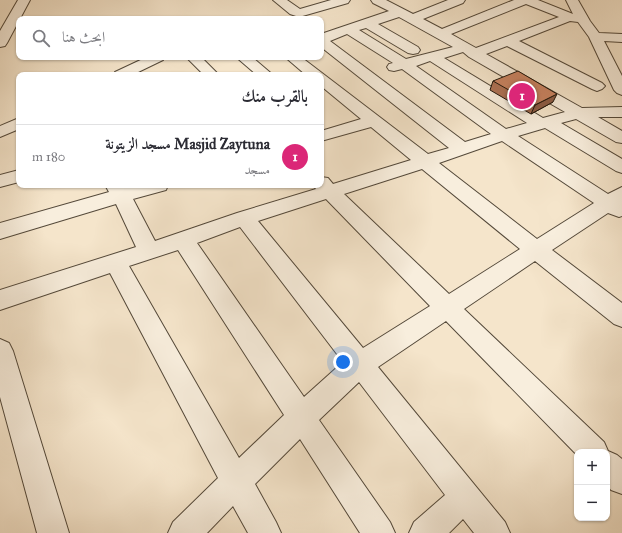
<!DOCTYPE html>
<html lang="ar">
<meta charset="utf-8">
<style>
body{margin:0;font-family:"IM FELL Great Primer",Amiri,serif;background:#f2f2f3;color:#2b2b33;direction:rtl}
.controls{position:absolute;right:12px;bottom:12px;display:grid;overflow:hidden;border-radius:8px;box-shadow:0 1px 3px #0004}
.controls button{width:36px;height:36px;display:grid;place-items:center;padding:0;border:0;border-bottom:1px solid #e1e1e2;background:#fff;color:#2b2b33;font:20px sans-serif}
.you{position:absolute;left:343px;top:362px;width:14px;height:14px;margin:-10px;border:3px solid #fff;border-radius:50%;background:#1a73e8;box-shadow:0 0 0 6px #1a73e833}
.badge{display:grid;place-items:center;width:26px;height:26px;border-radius:50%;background:#db2777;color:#fff;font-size:13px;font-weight:700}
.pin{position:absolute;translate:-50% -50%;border:2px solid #fff;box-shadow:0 1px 4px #0006}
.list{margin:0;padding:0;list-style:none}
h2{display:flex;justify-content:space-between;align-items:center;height:52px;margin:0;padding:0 16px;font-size:17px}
h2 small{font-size:13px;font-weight:400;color:#7c7c81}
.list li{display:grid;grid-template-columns:26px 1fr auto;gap:12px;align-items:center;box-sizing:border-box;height:64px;padding:0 16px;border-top:1px solid #e1e1e2}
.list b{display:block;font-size:15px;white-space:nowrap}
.list p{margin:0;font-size:13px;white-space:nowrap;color:#7c7c81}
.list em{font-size:13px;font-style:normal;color:#7c7c81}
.icon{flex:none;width:22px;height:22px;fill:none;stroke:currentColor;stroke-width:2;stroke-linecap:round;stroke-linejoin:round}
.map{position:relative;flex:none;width:622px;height:533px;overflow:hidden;direction:ltr}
.search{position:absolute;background:#fff;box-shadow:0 1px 3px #0004;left:16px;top:16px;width:308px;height:44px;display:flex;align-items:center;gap:10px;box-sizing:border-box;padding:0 14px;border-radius:8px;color:#7c7c81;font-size:15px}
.panel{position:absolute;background:#fff;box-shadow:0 1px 3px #0004;left:16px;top:72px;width:308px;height:116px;border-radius:8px;direction:rtl}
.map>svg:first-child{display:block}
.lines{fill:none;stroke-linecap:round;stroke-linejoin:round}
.minor-casing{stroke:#54493a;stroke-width:2}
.minor{fill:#f8eedd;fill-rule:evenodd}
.wall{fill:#ad7153;stroke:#1f150a}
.shaded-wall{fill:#8d5c44;stroke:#1f150a}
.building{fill:#c98361;stroke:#1f150a}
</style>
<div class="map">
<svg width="622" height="533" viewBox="0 0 622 533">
<rect width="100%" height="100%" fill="#f5e5cb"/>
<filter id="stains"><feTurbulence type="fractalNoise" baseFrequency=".005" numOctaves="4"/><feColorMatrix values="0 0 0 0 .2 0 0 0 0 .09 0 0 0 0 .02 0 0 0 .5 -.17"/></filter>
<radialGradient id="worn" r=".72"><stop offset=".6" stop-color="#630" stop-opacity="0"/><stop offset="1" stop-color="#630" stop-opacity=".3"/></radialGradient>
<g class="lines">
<g class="minor-casing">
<path id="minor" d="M18,0H30L7,43L5,46L0,47V31Z
M273,0H287L300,9L331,0H350L348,3L299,17L290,14Z
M371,0H386L413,14L448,0H465L463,3L423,19L442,29L514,0H538L573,14L566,0H578L590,21L599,33L622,34V42L604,41L622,76V95L617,93L614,90L589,37L578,22L570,21L519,41L602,83L605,86L602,89L597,91L592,89L507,46L486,54L582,108L622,107V117H598L622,131V143L616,142L576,119L561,123L622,159V173L616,171L545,128L518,136L608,194L622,187V216L619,217L608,213L552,250L622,303V327L614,324L535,261L464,309L604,442L608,451L617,455L622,459V494L611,490L607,485V452H577V455L446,321L378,367L505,522L510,533H474L463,519L449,533H409L414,522L445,495L359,382L319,420L390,522L395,533H360L300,439L255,484L276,522L281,533H248L233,506L207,533H168L173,522L218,478L110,273L0,310V290L136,247L116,204L0,239V223L109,192L105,185H124L126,188L136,185H168L166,190L133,199L155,241L237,213L316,189L313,185H321V177L328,178L333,184L411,160L371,127L321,141V131L361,119L321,86V75H306L285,57H301L428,154L449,148L321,47V34L389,11L373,3ZM526,4L559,17L476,48L451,34ZM399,17L453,47L406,59L359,30L366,28L408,53L413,54L418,53L420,50L418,47L378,24ZM347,34L393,63L389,64L387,67L389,70L394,71L402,69L491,134L465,142L330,41ZM463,52L469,57L565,112L543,118L444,58ZM430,61L527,123L506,129L416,66ZM502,141L594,203L537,239L439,163ZM422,169L520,249L449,294L344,194ZM326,199L430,306L363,348L258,221ZM240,227L343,362L304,397L197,243ZM178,250L284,415L239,458L129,266Z
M147,57H165L163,60L132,75H113L115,72Z
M186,57H201L219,75H204Z
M236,57H252L273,75H257Z
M19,118V129L0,137V126Z
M19,170V182L0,187V175Z
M0,339L9,343L13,351L69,533H37L0,397Z"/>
</g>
<use href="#minor" class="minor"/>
</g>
<path class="wall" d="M493,81L553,102L531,114L490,90Z"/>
<path class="shaded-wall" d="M557,94L553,102L531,114L535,105Z"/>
<path class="building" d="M518,71L557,94L535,105L493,81Z"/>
<rect width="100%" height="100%" filter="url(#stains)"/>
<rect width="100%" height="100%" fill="url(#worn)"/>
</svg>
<div class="controls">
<button>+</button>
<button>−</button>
</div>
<div class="you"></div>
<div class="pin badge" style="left:522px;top:96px">1</div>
<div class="search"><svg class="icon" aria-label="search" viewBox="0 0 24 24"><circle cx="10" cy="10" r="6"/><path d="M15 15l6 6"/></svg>ابحث هنا</div>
<section class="panel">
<h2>بالقرب منك<small></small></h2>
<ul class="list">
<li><span class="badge">1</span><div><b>Masjid Zaytuna مسجد الزيتونة</b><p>مسجد</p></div><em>180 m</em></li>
</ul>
</section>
</div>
